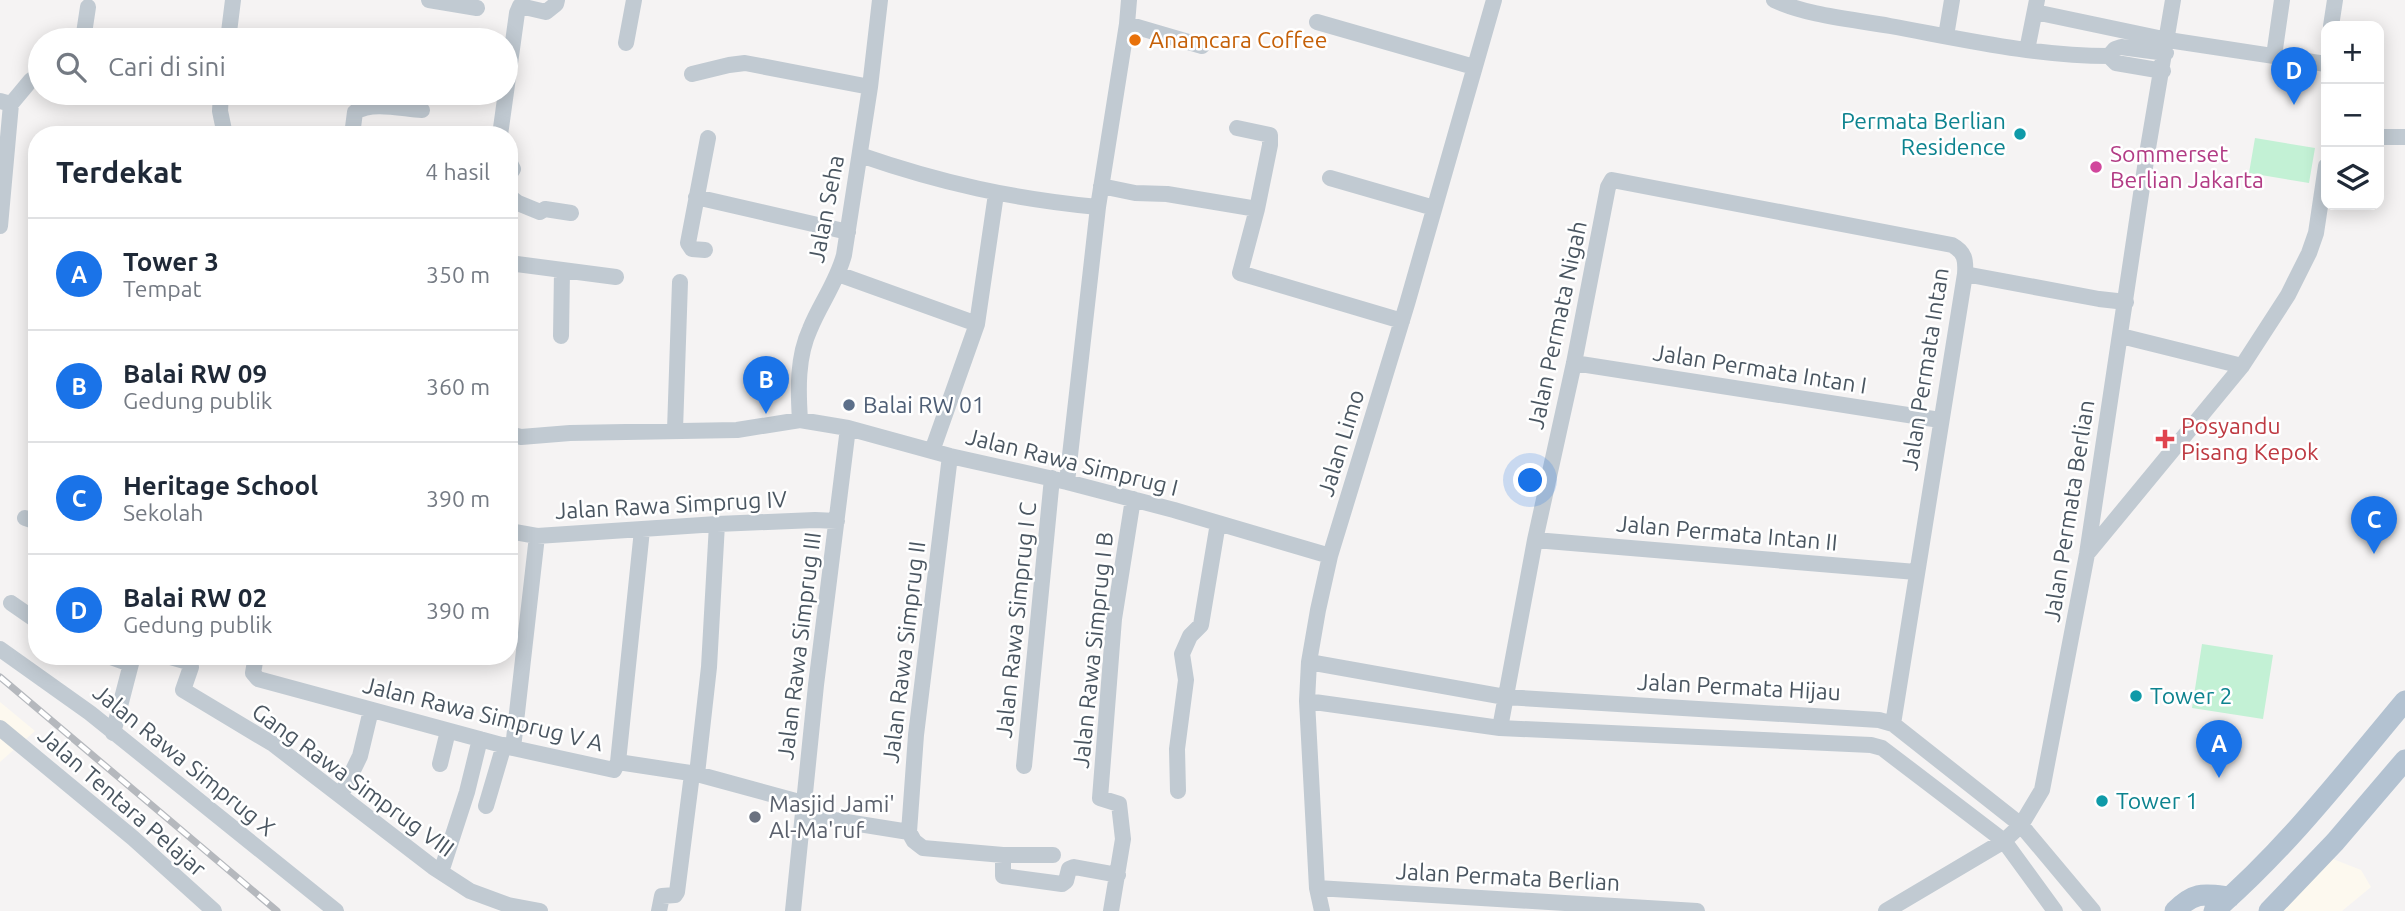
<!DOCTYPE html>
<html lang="id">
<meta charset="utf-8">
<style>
body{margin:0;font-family:Ubuntu,sans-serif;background:#f2f2f3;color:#1f2937}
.controls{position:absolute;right:21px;top:21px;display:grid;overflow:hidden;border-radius:14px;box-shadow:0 4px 18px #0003}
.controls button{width:63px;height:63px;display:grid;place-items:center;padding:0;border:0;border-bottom:2px solid #e0e1e3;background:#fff;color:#1f2937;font:35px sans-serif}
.you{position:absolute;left:1531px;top:481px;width:24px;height:24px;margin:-18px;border:5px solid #fff;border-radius:50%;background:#1a73e8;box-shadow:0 0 0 10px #1a73e833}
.badge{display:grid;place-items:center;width:46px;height:46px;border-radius:50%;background:#1a73e8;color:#fff;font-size:23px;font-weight:700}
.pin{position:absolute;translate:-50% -58px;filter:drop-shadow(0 2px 4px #0008)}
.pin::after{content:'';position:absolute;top:37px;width:24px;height:21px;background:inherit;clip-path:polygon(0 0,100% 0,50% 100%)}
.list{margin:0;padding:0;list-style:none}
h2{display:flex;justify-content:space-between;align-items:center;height:91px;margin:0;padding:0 28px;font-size:30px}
h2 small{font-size:23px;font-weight:400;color:#747a83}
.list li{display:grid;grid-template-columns:46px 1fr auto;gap:21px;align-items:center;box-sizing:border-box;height:112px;padding:0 28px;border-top:2px solid #e0e1e3}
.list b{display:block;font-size:26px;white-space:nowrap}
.list p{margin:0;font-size:23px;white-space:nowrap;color:#747a83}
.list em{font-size:23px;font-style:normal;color:#747a83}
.icon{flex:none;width:38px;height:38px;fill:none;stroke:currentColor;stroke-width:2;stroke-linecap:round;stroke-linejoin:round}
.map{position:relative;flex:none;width:2405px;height:911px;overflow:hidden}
.search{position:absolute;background:#fff;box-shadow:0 4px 18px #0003;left:28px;top:28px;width:490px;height:77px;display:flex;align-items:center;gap:18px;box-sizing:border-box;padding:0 24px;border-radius:38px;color:#747a83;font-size:26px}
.panel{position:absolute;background:#fff;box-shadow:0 4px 18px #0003;left:28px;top:126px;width:490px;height:539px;border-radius:28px}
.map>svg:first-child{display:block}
.commercial{fill:#fdf9ef}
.green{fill:#c3f1d5}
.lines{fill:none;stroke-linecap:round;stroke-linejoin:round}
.minor{stroke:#c1cad2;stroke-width:16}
.major{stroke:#b3c2d1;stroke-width:21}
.rail-casing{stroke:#b5b8bd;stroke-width:7}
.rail{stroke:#fff;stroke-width:4.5;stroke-dasharray:13;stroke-linecap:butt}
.food-dot{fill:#e8710a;stroke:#fff;stroke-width:2.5}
.culture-dot{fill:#0f9aa8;stroke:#fff;stroke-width:2.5}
.hotel-dot{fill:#d1479c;stroke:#fff;stroke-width:2.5}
.service-dot{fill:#5c6f8a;stroke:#fff;stroke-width:2.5}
.health-dot{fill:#e0444e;stroke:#fff;stroke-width:2.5}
.worship-dot{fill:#6b7280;stroke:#fff;stroke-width:2.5}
.labels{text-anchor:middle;stroke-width:5;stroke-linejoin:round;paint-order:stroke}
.food-label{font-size:23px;fill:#c56008;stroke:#fff;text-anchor:start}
.culture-label{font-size:23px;fill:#0d838f;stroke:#fff;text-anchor:start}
.hotel-label{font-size:23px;fill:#b23c85;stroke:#fff;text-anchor:start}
.street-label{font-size:23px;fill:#4a5661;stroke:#fff}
.service-label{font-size:23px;fill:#4e5e75;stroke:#fff;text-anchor:start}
.health-label{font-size:23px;fill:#be3a42;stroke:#fff;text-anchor:start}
.worship-label{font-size:23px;fill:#5b616d;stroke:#fff;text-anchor:start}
</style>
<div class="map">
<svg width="2405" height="911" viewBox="0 0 2405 911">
<rect width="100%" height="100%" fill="#f5f3f3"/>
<path class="commercial" d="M0,702L35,731L0,762Z
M2328,857L2361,870L2371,887L2342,911H2276Z"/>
<path class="green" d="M2255,138L2315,148L2309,183L2249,173Z
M2202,644L2273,655L2263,719L2192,708Z"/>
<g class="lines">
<path class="minor" d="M429,0L477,8
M1774,0C1809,16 1852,19 1890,26C1962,39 2035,56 2109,56L2115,49L2121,47L2166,53
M2035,12L2168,40L2326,64
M1317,22L1474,67
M1127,24L1202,46
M2331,26L2335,0
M1946,36L1952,0
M83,40L88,7
M228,40L233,0
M626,43L634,0
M2027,50L2037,0
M2109,56L2116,63L2163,71
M2274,56L2282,0
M692,74L729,65L745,63L870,87
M221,93L220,111L225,135
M0,101L11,104L0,226
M11,104L31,80H40
M1237,128L1270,135V145L1257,209L1240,273L1402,321
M352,135L355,112C373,101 402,109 422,110
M500,135L517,13L520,6L546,12L556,4L557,0
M2379,137H2405
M860,155C941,183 1013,199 1098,207
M509,161L513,169L509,175
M1330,178L1434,208
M1101,186L1135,193L1167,194L1257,209
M509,196L518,203L540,212L545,209L571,213
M696,197L848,232
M705,250L692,249L688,243L708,138
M509,263L616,277
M838,274L977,324
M1965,274L2099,299L2126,302
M561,336L562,271
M2121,336L2242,366
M1574,363L1940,420
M800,420C798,390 797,357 810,329C820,304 837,282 844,255L870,87L880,0
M675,430L680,282
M509,434L521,437L570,433L737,430L800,420L848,428L950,456L1067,482L1174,510L1330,556
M932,451L977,324L996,194
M1067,482L1098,207L1127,24L1129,0
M25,518L37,522
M509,531L537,536L717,524L815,520L837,521
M1535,540L1916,572
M2087,554L2242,366L2288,295L2309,253L2316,233L2326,166
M11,603L37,621
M0,649L90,713L336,911
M108,656L130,664
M167,656L188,662L191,667L183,690L273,744L433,867L470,891L508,905L540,911
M256,656L253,673L258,679L513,748L614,770L618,762L642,530
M1309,662L1505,697L1879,720L1893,724L2021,825L2093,911
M1307,701L1500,728L1871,745L1882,748L2004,841L2055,911
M0,728L133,838L214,911
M1500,728L1535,540L1574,363L1608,187L1612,180L1952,245C1965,252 1966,260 1965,274L1893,724
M113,733L133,656
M513,748L537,536
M618,762L697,774L803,803
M440,764L448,731
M1024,766L1052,478
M697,774L709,667L717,524
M1178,791L1177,749L1186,680L1182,654L1190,636L1201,625L1218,523
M341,795L360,756L371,710
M486,806L504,745
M803,815L909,832
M909,832L916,735L950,456
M909,832L914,841L923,848L1003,855H1053
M1003,855V876L1062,884L1066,881L1069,869L1074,867L1118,875
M441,872L467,792L480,739
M1317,888L1697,911
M659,911L662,896L675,895L677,892L692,774
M793,911L816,685L848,428
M1111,911L1123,839L1119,804L1100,798L1114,619L1133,499
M1322,911L1317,888L1307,701L1309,662L1318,610L1330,556L1407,304L1494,0
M1886,911L2004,841L2021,825L2042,790L2087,554L2147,154L2173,0"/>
<path class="major" d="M2175,911C2195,891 2204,894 2230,897
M2214,911C2286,849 2344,774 2405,701
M2269,911L2335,842L2405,760"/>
<g class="rail-casing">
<path id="rail" d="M0,677L277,911"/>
</g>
<use href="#rail" class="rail"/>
</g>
<circle class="food-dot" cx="1135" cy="40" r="7"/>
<g class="culture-dot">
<circle cx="2020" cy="134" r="7"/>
<circle cx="2136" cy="696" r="7"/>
<circle cx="2102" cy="801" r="7"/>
</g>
<circle class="hotel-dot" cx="2096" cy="167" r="7"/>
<circle class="service-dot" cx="849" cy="405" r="7"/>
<path class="health-dot" d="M2161.5 428.5h7v7h7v7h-7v7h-7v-7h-7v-7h7z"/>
<circle class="worship-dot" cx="755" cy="817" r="7"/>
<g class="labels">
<g class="food-label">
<text x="1149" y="48">Anamcara Coffee</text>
</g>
<g class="culture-label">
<text x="2006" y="129" text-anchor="end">Permata Berlian<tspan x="2006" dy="26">Residence</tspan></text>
<text x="2150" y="704">Tower 2</text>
<text x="2116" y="809">Tower 1</text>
</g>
<g class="hotel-label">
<text x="2110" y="162">Sommerset<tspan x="2110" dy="26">Berlian Jakarta</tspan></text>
</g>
<g class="street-label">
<text transform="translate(826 209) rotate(-79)" y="8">Jalan Seha</text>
<text transform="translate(1557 325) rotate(-78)" y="8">Jalan Permata Nigah</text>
<text transform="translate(1760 369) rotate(9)" y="8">Jalan Permata Intan I</text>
<text transform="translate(1925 369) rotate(-81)" y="8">Jalan Permata Intan</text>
<text transform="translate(1341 443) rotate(-73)" y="8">Jalan Limo</text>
<text transform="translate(1072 462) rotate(14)" y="8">Jalan Rawa Simprug I</text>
<text transform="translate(671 505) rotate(-3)" y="8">Jalan Rawa Simprug IV</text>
<text transform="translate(2069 511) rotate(-81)" y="8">Jalan Permata Berlian</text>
<text transform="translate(1727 533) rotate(5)" y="8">Jalan Permata Intan II</text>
<text transform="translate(1016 620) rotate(-84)" y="8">Jalan Rawa Simprug I C</text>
<text transform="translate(799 646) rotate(-83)" y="8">Jalan Rawa Simprug III</text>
<text transform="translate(1093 650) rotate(-84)" y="8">Jalan Rawa Simprug I B</text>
<text transform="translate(904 652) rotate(-83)" y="8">Jalan Rawa Simprug II</text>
<text transform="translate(1739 687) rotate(3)" y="8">Jalan Permata Hijau</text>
<text transform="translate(483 714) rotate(14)" y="8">Jalan Rawa Simprug V A</text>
<text transform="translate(184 760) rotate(39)" y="8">Jalan Rawa Simprug X</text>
<text transform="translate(353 780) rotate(36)" y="8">Gang Rawa Simprug VIII</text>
<text transform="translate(122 802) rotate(41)" y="8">Jalan Tentara Pelajar</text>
<text transform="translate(1508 877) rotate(3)" y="8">Jalan Permata Berlian</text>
</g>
<g class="service-label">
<text x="863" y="413">Balai RW 01</text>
</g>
<g class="health-label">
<text x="2181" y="434">Posyandu<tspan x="2181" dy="26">Pisang Kepok</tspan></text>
</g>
<g class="worship-label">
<text x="769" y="812">Masjid Jami'<tspan x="769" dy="26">Al-Ma'ruf</tspan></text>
</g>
</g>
</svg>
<div class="controls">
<button>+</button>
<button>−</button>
<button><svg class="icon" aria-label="layers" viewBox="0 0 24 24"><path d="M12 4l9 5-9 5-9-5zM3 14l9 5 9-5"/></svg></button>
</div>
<div class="you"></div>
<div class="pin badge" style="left:2219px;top:778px">A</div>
<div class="pin badge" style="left:766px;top:414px">B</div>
<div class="pin badge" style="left:2374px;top:554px">C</div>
<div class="pin badge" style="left:2294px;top:105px">D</div>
<div class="search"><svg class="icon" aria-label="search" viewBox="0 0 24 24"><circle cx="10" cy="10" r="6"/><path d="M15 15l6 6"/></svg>Cari di sini</div>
<section class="panel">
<h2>Terdekat<small>4 hasil</small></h2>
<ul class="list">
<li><span class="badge">A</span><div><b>Tower 3</b><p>Tempat</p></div><em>350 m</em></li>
<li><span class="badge">B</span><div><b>Balai RW 09</b><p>Gedung publik</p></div><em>360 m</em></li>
<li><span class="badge">C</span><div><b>Heritage School</b><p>Sekolah</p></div><em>390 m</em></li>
<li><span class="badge">D</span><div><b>Balai RW 02</b><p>Gedung publik</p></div><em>390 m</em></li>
</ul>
</section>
</div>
